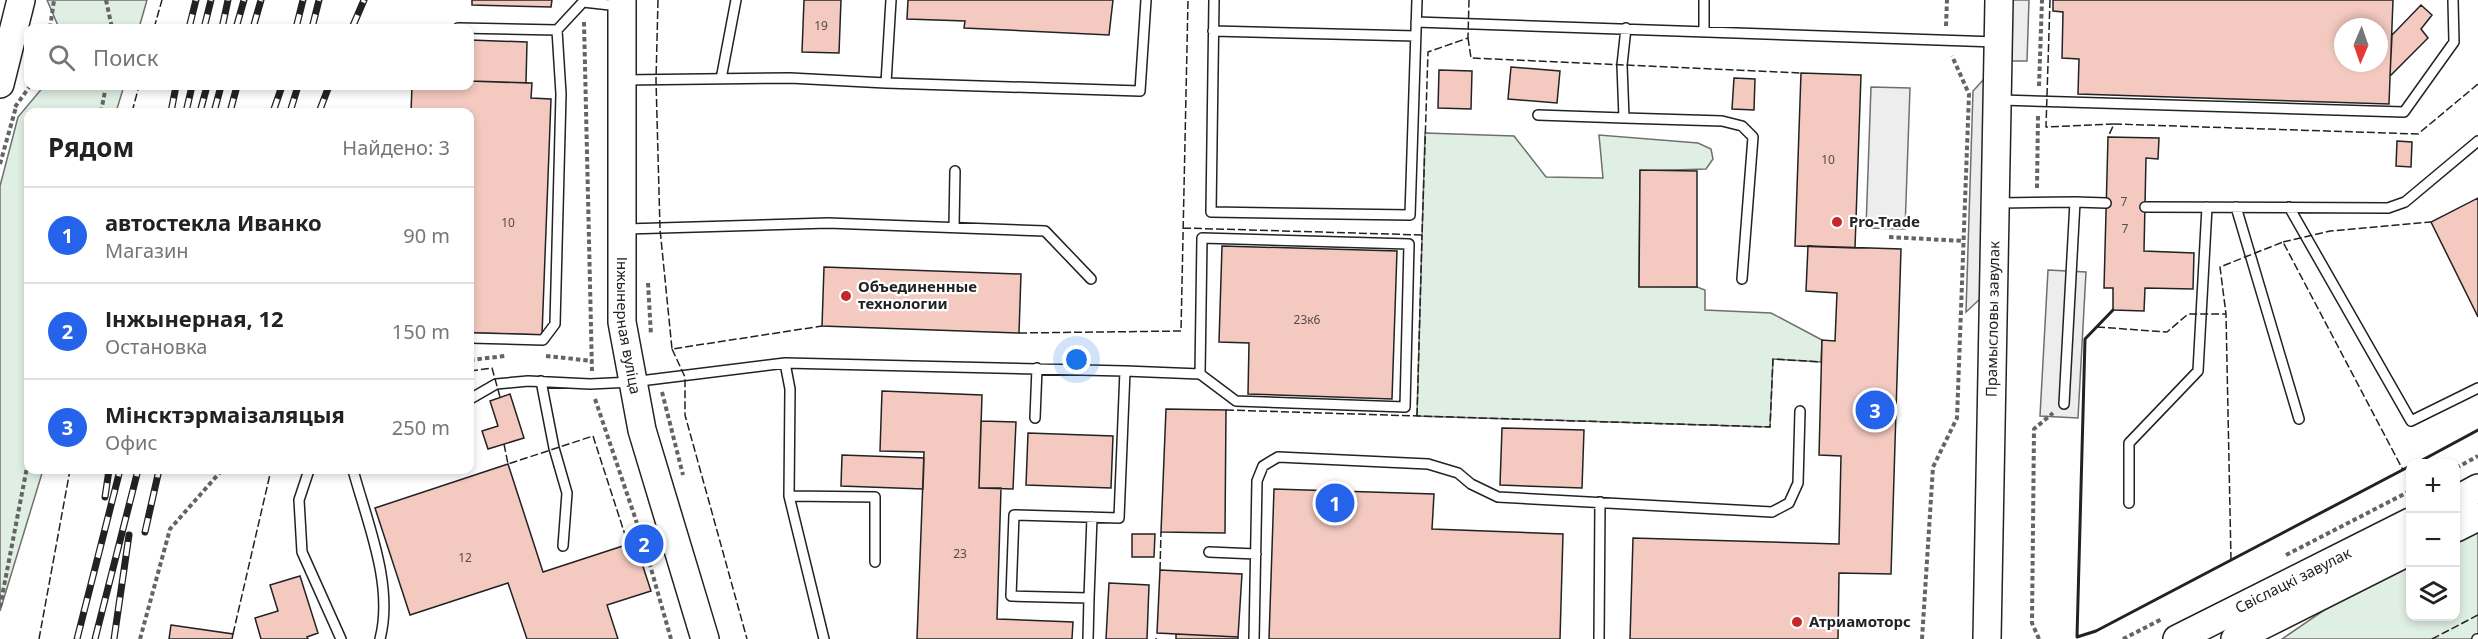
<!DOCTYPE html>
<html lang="ru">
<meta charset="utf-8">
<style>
body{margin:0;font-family:"Noto Sans",sans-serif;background:#f2f2f2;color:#222}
.controls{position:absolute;right:18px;bottom:18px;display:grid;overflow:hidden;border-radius:12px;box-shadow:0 3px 9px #0003}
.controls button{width:54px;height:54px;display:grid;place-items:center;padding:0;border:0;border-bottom:2px solid #e0e0e0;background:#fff;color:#222;font:30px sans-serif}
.compass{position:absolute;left:2334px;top:18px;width:54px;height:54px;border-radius:50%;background:#fff;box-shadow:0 3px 9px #0003;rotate:182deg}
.you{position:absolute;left:1077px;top:360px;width:21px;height:21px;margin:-15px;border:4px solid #fff;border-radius:50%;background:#1a73e8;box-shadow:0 0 0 9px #1a73e833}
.badge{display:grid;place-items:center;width:39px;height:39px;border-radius:50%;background:#2563eb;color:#fff;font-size:20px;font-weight:700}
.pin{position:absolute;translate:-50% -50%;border:3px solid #fff;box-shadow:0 2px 6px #0006}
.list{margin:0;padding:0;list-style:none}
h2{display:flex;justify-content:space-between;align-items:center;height:78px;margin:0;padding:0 24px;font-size:26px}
h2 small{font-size:20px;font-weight:400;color:#767676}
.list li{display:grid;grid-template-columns:39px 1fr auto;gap:18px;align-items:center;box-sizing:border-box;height:96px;padding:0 24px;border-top:2px solid #e0e0e0}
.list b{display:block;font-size:22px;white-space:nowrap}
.list p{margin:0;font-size:20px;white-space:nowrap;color:#767676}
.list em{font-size:20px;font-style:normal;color:#767676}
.icon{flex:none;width:33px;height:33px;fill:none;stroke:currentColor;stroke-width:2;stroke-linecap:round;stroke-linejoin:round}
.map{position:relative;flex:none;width:2478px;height:639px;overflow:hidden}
.search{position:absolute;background:#fff;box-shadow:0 3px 9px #0003;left:24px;top:24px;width:450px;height:66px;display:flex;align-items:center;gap:15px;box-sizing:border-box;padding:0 21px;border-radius:12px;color:#767676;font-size:22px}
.panel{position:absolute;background:#fff;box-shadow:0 3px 9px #0003;left:24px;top:108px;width:450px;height:366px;border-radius:12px}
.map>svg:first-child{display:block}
.green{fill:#e0efe3;stroke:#6f6f6f;stroke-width:1.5}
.parking{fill:#ededed;stroke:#6f6f6f;stroke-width:1.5}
.building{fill:#f3c9c0;stroke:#222;stroke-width:1.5;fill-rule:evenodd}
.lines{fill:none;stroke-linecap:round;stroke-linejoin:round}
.lane-casing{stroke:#222;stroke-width:12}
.secondary-casing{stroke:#222;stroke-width:30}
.path{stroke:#646464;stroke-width:4;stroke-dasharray:4.5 3;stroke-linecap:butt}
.lane{stroke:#fff;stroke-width:9}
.secondary{stroke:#fff;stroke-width:27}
.rail-casing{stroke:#222;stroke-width:7}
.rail{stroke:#fff;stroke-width:4.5;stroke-dasharray:14;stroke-linecap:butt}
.fence{stroke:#222;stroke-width:1.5;stroke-dasharray:8 3;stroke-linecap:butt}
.wall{stroke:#222;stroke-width:3}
.poi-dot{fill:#c62828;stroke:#fff;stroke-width:2}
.labels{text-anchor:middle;stroke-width:4.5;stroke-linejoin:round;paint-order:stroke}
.number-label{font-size:12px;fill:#564c4a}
.poi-label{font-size:15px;font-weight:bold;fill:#222;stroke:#fff;text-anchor:start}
.street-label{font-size:15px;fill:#222;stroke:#fff}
</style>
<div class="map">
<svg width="2478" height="639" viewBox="0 0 2478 639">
<rect width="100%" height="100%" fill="#fff"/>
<path class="green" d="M47,0H147L139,28H59Z
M44,86H124L116,112H28V470H43L0,611V186L18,117Z
M1425,133L1514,136L1546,177L1603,178L1599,135L1698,143L1711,149L1713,159L1706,169L1640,171L1639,286L1697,287L1705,290V310L1771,313L1822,340L1821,362L1773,359L1770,427L1417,416Z
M2478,531V639H2282L2326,609L2410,566V616H2456V543Z"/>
<path class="parking" d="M2010,0H2029L2027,61H2008Z
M1985,78L1981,298L1966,312L1973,91Z
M1871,87L1910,88L1905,229L1866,228Z
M2048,270L2086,272L2078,418L2040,416Z"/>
<path class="building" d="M472,0H552L551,7L472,5Z
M804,0H841L839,53L802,52Z
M908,0H1113L1109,35L964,28L965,21L907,19Z
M2053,0H2393L2389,104L2078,94L2079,59L2062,58L2063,12L2053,11ZM2343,27H2379V63H2343Z
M2421,5L2432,15L2421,29L2428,38L2390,76L2392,35Z
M470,40L527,42L526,83L470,81Z
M1511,67L1560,71L1557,103L1508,99Z
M1439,70L1472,71L1471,109L1438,108Z
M1801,73L1861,75L1855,248L1795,246Z
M1734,78L1755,79L1754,110L1732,109Z
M470,81L532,83L531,98L551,99L542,335L470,333V112H411L412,86H470Z
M2108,137L2159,138L2158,159L2146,158L2144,251L2194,253L2193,289L2145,288L2144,311L2113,310V288H2104Z
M2397,141L2412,142L2411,167L2396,166Z
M1640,170L1697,171V287H1639Z
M2478,198V317L2431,222Z
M1222,246L1397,251L1392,399L1248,394L1249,343L1219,342Z
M1808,246L1901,249L1891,574L1839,573L1838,639H1630L1633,538L1839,544L1841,456L1819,455L1822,340L1835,341L1837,293L1806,291Z
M824,267L1021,274L1019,333L822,326Z
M882,391L982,395L979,488H1001L997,619L1073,622L1072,639H917L924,452L880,451Z
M510,394L524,438L488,449L482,431L498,426L490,401Z
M1166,409L1226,410L1225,533L1161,532Z
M981,421L1016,422L1013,489L979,488Z
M1502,428L1584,430L1582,488L1500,485Z
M1028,433L1113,436L1111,488L1026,485Z
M842,455L924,458L923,489L841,486Z
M508,464L543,572L635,542L651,591L607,605L618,639H527L508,583L410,615L375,508Z
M1274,489L1434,494L1432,529L1563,534L1560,639H1269Z
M1132,534H1155L1154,557H1132Z
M1160,570L1242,574L1238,637L1157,633Z
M300,576L318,633L307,637L308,639H261L255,618L278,611L270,585Z
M1109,583L1149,585L1147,639H1106Z
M171,625L233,634L232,639H169Z
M1176,634L1238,637V639H1176Z"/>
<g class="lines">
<g class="lane-casing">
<path id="lane" d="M1214,0L1211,212L1410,215L1417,0
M1416,22L1996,42
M458,28L557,30L583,2L619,6
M1626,28L1622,65L1624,118L1722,121L1742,126L1753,137L1742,279
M1213,31L1416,36
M1704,31V0
M721,79L736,0
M623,80L790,78L886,83L891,0
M886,83L1140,91L1146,0
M2001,100L2404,112L2454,42L2453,0
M1538,115L1624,118
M2075,202L2106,203
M1998,203L2075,202L2064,404
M2145,207L2388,208L2405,202L2478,141
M2236,207L2299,419
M2289,207L2411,421L2478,388
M954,227L955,171
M626,229L828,223L1045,231L1091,279
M470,338L543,340L555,324L561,94L557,30
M785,363L790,389L789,496L824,639
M1125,371L1200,374L1236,401L1405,407L1409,244L1202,238L1200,374
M541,381L554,448L567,493L563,546
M470,399L496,384L528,381L590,384L632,382L785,363L1125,371L1119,518L1014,515L1011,596L1089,598L1092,517
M1035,418L1037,368
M309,470L299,500L302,552L341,639
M353,470C367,522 394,585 380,639
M789,496L875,497V562
M2129,503V443L2198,371L2207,207
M1209,552L1256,554
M1088,639L1089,598
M1254,639L1257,481L1263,466L1278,457L1428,464L1458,473L1471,484L1498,497L1772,512L1789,503L1798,483L1800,411
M1599,639L1600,502
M2477,639H2478"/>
</g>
<g class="secondary-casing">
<g id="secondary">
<path id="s1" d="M622,0V322L642,430L705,639"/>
<path d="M0,84L21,0"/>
<path d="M2456,500L2478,488"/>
<path d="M2456,528L2478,517"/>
<path id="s2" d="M1987,639L1999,0"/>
<path id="s3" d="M2177,639L2410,522"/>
<path d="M2235,639L2410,551"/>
</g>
</g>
<path class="path" d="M106,0L112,28
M584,22L592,371
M1946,26L1947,0
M50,28L54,0
M2039,86L2042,0
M15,107L30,86
M101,112L106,86
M0,164L16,107
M2037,188L2038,115
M1889,237L1964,241
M648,283L651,335
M546,356L593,361
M470,360L505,356
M662,392L683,475
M595,399L644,544L671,639
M2456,468L2478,456
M2286,555L2410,491
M0,607L28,462
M140,639L170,529L222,470
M1922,639L1933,467L1957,418L1969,94L1952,56
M2039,639L2032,623L2034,429L2053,413
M2123,639L2162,619"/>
<use href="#lane" class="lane"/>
<use href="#secondary" class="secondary"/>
<g class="rail-casing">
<path id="rail" d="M189,28L196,0
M204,28L211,0
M222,28L228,0
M236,28L244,0
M253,28L261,0
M296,28L303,0
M312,28L319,0
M352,28L364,0
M171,112L176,86
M186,112L192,86
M200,112L207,86
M214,112L221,86
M230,112L237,86
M273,112L282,86
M290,112L298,86
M319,112L329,86
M105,497L109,470
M145,532L159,470
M77,639L120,470
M95,639L138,470
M114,639L129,535"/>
</g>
<use href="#rail" class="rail"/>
<path class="fence" d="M658,0L656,80L660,229L672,349L822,326
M2050,0L2046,127L2114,124L2108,137
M154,28L162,0
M1468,38L1471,58L1801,73
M132,112L139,86
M2114,124L2418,134L2478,84
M1183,228L1422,235L1428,52L1468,38L1469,0
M2283,242L2330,231L2431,222
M2097,327L2167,332L2188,314H2226
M1019,333L1181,331L1188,0
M672,349L685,377V415L747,639
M470,371L492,368L500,397
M1226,410L1770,427L1773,359L1821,362
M1417,416L1422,235
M504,444L508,464L593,436L628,544
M2231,560L2226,314L2220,267L2283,242L2403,470
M1160,570L1161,532
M233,634L271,470
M39,639L70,470
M1156,639V638
M2432,639L2478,615"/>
<path class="wall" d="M2113,310L2085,339L2077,637L2096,631L2410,466
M2415,464L2478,430"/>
</g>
<g class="poi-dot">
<circle cx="1837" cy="222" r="6"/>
<circle cx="846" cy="296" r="6"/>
<circle cx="1797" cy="622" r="6"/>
</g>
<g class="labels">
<g class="number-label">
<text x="821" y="30">19</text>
<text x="1828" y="164">10</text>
<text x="2124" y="206">7</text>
<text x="508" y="227">10</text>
<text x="2125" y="233">7</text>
<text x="1307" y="324">23к6</text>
<text x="960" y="558">23</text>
<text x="465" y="562">12</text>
</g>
<g class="poi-label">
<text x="1849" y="227">Pro-Trade</text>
<text x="858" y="292">Объединенные<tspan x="858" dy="17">технологии</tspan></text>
<text x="1809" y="627">Атриамоторс</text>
</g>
<g class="street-label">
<text dy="5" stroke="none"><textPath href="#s2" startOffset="320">Прамысловы завулак</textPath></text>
<text dy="5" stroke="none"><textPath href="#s1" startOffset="326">Інжынерная вуліца</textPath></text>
<text dy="5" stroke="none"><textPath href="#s3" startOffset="130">Свіслацкі завулак</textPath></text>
</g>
</g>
</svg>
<div class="controls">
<button>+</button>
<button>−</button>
<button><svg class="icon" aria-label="layers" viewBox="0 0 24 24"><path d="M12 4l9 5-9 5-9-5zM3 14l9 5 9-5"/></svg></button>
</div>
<svg class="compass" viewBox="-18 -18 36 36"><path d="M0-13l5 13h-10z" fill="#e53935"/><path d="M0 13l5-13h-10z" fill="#767676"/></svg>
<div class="you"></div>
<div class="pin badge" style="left:1335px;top:503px">1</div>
<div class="pin badge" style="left:644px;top:544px">2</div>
<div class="pin badge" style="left:1875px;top:410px">3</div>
<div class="search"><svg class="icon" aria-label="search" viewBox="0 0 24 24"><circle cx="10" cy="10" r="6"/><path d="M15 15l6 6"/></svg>Поиск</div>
<section class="panel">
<h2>Рядом<small>Найдено: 3</small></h2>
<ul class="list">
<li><span class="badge">1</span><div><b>автостекла Иванко</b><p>Магазин</p></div><em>90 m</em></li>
<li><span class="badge">2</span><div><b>Інжынерная, 12</b><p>Остановка</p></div><em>150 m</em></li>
<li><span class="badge">3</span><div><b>Мінсктэрмаізаляцыя</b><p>Офис</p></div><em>250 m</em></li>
</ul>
</section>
</div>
